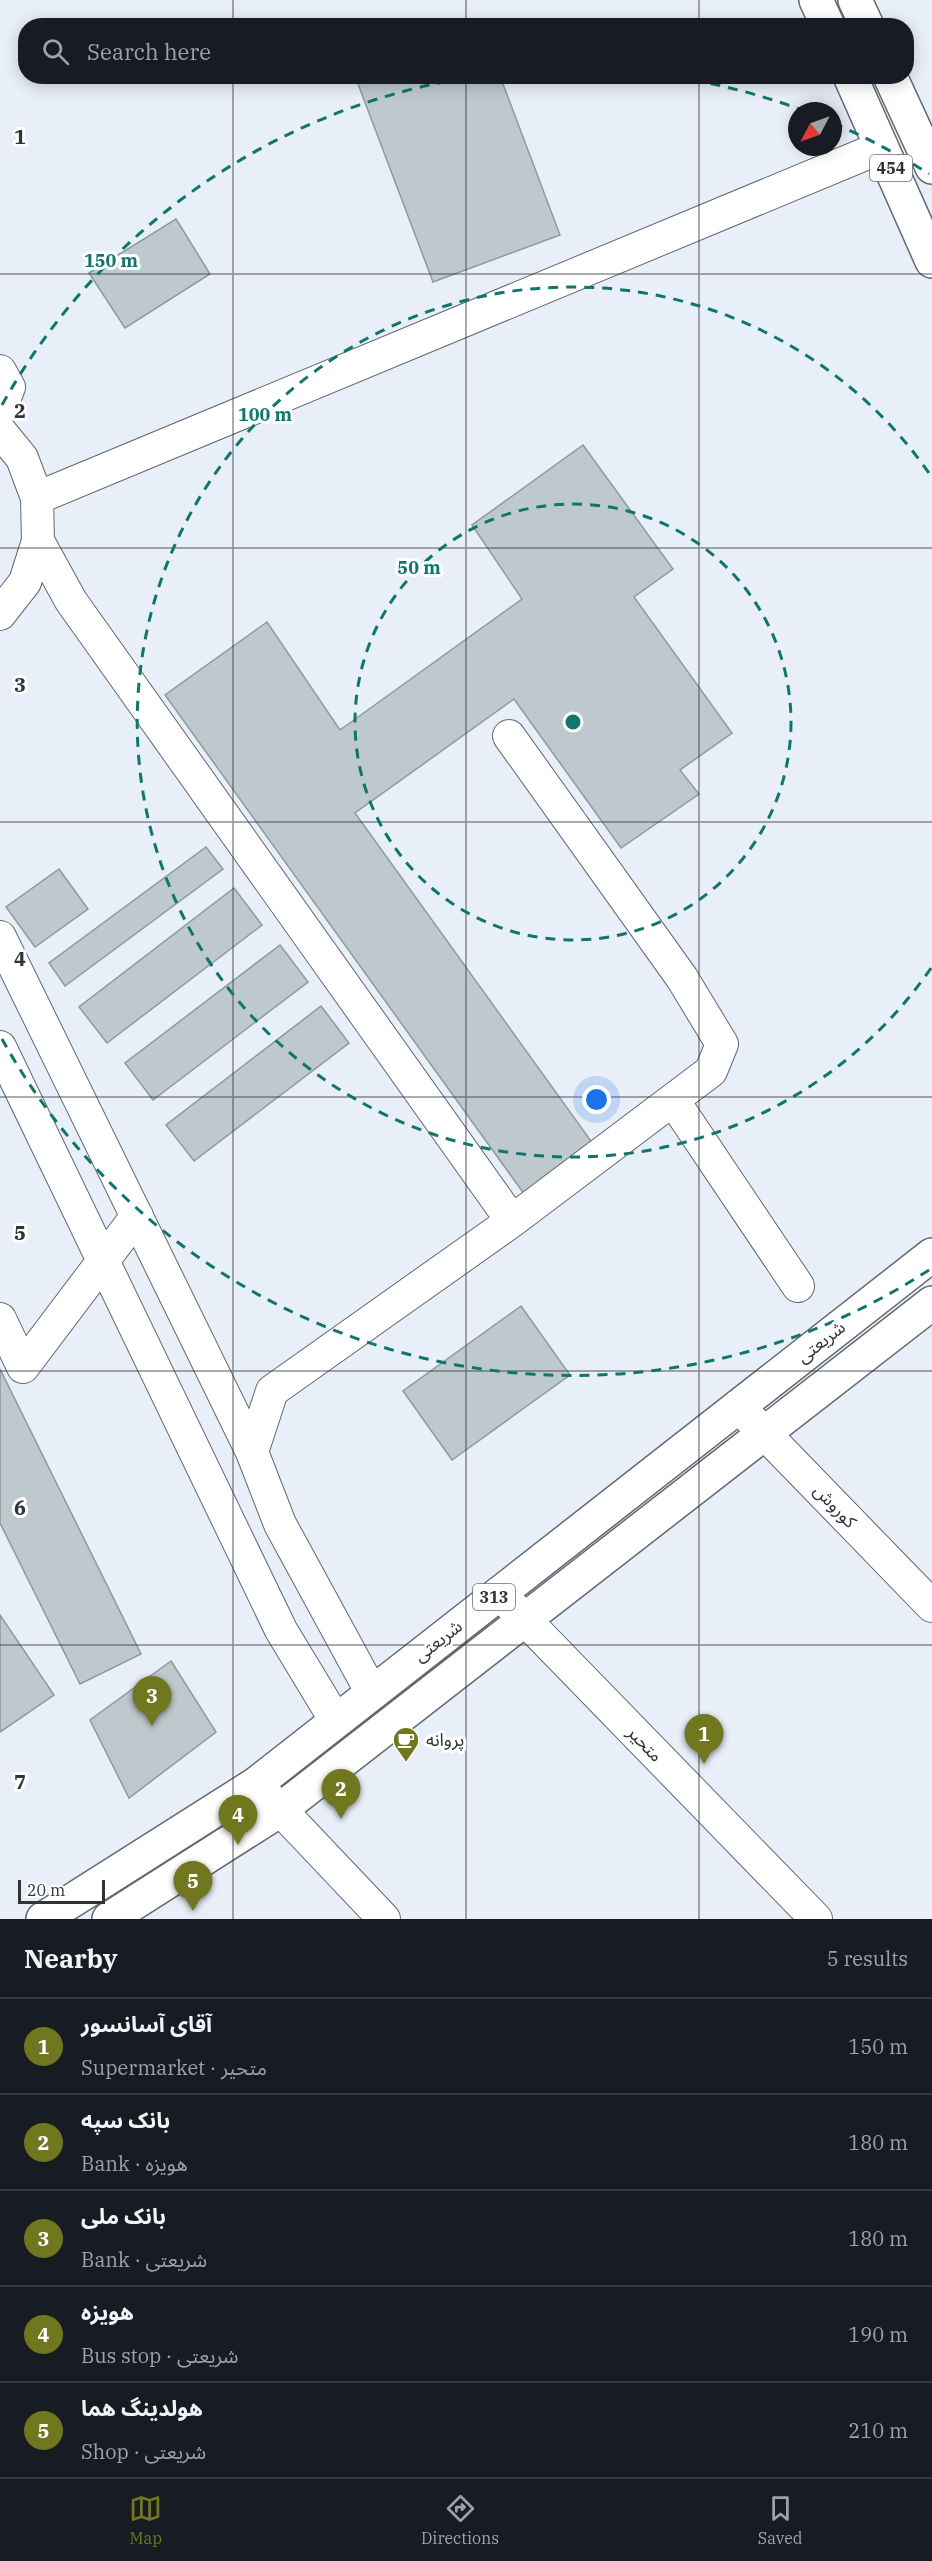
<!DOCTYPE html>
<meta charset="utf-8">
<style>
body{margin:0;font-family:"IBM Plex Serif","Noto Sans Arabic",serif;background:#242831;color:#f1f3f6}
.compass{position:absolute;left:788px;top:102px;width:54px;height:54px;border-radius:50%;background:#171b24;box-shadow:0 3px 15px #0003;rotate:229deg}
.scale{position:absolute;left:18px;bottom:15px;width:87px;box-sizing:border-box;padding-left:6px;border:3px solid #313337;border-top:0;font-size:16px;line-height:21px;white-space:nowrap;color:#313337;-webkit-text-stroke:4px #fff;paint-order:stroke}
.you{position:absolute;left:597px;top:1100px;width:21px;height:21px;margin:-15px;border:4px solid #fff;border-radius:50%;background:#1a73e8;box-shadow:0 0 0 9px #1a73e833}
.badge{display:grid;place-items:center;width:39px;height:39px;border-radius:50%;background:#71771f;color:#fff;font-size:20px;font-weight:700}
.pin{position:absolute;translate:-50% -50px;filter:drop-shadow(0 2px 3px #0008)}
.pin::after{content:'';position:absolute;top:32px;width:21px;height:18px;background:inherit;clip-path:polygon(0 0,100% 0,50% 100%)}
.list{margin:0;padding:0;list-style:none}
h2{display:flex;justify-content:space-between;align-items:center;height:78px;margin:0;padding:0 24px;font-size:26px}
h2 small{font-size:20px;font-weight:400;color:#9ea1a6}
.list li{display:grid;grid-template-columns:39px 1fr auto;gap:18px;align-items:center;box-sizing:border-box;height:96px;padding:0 24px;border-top:2px solid #363941}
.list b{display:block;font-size:22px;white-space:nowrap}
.list p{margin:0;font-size:20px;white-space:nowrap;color:#9ea1a6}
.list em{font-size:20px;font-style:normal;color:#9ea1a6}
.icon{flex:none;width:33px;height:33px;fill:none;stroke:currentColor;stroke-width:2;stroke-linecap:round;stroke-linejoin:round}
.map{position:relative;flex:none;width:932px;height:1919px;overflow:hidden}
.search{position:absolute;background:#171b24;box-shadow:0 3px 15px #0003;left:18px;right:18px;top:18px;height:66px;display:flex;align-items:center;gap:15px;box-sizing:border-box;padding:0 21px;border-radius:24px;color:#9ea1a6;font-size:22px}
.sheet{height:558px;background:#171b24}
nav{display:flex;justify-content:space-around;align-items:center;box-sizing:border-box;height:84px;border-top:2px solid #363941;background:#171b24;font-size:16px;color:#9ea1a6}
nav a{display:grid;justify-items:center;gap:3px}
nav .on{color:#71771f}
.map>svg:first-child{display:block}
.building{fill:#bec9ce;stroke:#8e999e;stroke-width:1.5}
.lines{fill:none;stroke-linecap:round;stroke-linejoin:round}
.minor-casing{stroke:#626870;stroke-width:34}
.major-casing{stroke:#626870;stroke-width:36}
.minor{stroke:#fff;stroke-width:32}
.major{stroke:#fff;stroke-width:33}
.grid{fill:none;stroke:#313337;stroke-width:1.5;stroke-opacity:0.55}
.ring{fill:none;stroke:#0f766e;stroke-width:3;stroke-dasharray:10 8}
.labels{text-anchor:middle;stroke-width:6;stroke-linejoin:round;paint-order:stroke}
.shield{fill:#fff;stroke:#6f7073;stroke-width:1.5}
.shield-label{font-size:16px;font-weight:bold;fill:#313337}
.street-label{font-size:18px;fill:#313337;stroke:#fff}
.poi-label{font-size:18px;fill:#313337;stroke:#fff;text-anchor:start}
.grid-label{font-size:20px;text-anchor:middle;font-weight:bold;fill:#313337;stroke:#fff;stroke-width:6;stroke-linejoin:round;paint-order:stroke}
.centre{fill:#0f766e;stroke:#fff;stroke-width:3}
.ring-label{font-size:18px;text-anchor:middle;font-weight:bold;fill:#0f766e;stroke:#fff;stroke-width:6;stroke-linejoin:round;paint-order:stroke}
</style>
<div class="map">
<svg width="932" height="1919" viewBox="0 0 932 1919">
<rect width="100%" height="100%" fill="#e8eff8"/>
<path class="building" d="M355,76H500L560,235L433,282Z
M176,219L210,274L125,328L89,273Z
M583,445L673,569L634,597L732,733L680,770L699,794L621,848L514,699L355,813L596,1148L527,1198L165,695L267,622L340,730L522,599L472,525Z
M206,847L223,869L65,986L49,963Z
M59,869L88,909L35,947L6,907Z
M234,888L262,925L107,1043L79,1007Z
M280,945L308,982L153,1100L125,1063Z
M321,1006L349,1043L194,1161L166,1125Z
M521,1306L570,1375L452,1460L403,1391Z
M0,1369L141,1654L80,1684L0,1523Z
M0,1615L54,1695L0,1732Z
M171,1661L216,1732L129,1798L90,1720Z"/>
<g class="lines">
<g class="minor-casing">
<path id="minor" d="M0,371L9,387L0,411
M0,431L22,458L37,498L38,541L25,582L0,614
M37,498L882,147
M38,541L71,601L512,1221L272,1391L252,1452L280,1524L372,1693
M509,736L682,978L722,1044L711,1071L512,1221
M0,937L252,1452
M0,1047L281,1630L336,1721
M673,1100L798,1286
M0,1319L23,1367L137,1216
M738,1406L932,1606
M499,1593L816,1919
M256,1784L384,1919"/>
</g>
<g class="major-casing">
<path id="major" d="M816,0L828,26
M855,0L867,26
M850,76L932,261
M890,76L932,167
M43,1919L256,1784L932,1255
M109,1919L280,1810L932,1303"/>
</g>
<use href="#minor" class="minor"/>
<use href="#major" class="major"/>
</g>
<path class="grid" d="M233,0V26M466,0V26M699,0V26M233,76V1919M466,76V1919M699,76V1919M0,274H932M0,548H932M0,822H932M0,1097H932M0,1371H932M0,1645H932"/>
<g class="ring">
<circle cx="573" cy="722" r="218"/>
<path d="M931 968A435 435 0 1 1 931 476"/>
<path d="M929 1270A653 653 0 0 1 2 1039M2 405A653 653 0 0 1 471 77M675 77A653 653 0 0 1 802 110M833 123A653 653 0 0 1 929 174"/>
</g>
<defs>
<g id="cafe-pin" transform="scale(1.35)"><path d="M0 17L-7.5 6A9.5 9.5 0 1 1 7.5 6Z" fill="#71771f" stroke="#fff"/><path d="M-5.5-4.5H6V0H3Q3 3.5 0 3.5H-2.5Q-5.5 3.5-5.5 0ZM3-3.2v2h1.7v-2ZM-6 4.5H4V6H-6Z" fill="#fff"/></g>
</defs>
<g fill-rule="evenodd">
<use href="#cafe-pin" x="406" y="1740"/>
</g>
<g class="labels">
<g class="shield">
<rect x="870" y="155" width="42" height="26" rx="4.5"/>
<rect x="473" y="1584" width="42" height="26" rx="4.5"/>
</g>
<g class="shield-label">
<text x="891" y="174">454</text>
<text x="494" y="1603">313</text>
</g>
<g class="street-label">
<text transform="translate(821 1342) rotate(-38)" y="6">شریعتی</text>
<text transform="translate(835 1506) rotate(46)" y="6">کوروش</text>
<text transform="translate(438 1641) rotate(-38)" y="6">شریعتی</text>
<text transform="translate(645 1744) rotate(46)" y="6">متحیر</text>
</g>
<g class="poi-label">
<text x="426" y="1746">پروانه</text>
</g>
</g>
<g class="grid-label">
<text x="20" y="144">1</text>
<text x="20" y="418">2</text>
<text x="20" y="692">3</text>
<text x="20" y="966">4</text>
<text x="20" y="1240">5</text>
<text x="20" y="1515">6</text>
<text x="20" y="1789">7</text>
</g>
<circle cx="573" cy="722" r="9" class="centre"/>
<g class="ring-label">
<text x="111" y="267">150 m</text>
<text x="265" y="421">100 m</text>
<text x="419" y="574">50 m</text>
</g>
</svg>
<svg class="compass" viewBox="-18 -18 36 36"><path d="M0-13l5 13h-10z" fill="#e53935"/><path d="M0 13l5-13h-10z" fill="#9ea1a6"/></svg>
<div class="scale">20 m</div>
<div class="you"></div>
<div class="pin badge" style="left:704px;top:1764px">1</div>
<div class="pin badge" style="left:341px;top:1819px">2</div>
<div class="pin badge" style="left:152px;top:1726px">3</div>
<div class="pin badge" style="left:238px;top:1845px">4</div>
<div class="pin badge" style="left:193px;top:1911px">5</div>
<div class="search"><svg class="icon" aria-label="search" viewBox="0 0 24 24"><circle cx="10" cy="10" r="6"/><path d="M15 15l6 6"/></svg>Search here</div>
</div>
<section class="sheet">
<h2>Nearby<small>5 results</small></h2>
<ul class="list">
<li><span class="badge">1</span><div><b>آقای آسانسور</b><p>Supermarket · متحیر</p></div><em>150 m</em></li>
<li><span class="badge">2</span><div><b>بانک سپه</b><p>Bank · هویزه</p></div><em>180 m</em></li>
<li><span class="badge">3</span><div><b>بانک ملی</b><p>Bank · شریعتی</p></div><em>180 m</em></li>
<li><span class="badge">4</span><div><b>هویزه</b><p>Bus stop · شریعتی</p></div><em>190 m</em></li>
<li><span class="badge">5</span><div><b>هولدینگ هما</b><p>Shop · شریعتی</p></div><em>210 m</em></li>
</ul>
</section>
<nav>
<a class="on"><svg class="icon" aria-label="map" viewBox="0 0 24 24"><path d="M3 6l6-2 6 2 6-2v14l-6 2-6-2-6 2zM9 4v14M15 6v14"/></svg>Map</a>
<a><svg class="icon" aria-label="directions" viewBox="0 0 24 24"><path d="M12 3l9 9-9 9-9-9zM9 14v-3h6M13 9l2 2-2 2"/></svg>Directions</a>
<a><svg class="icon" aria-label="saved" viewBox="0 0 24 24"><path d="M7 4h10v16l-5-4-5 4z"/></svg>Saved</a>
</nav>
